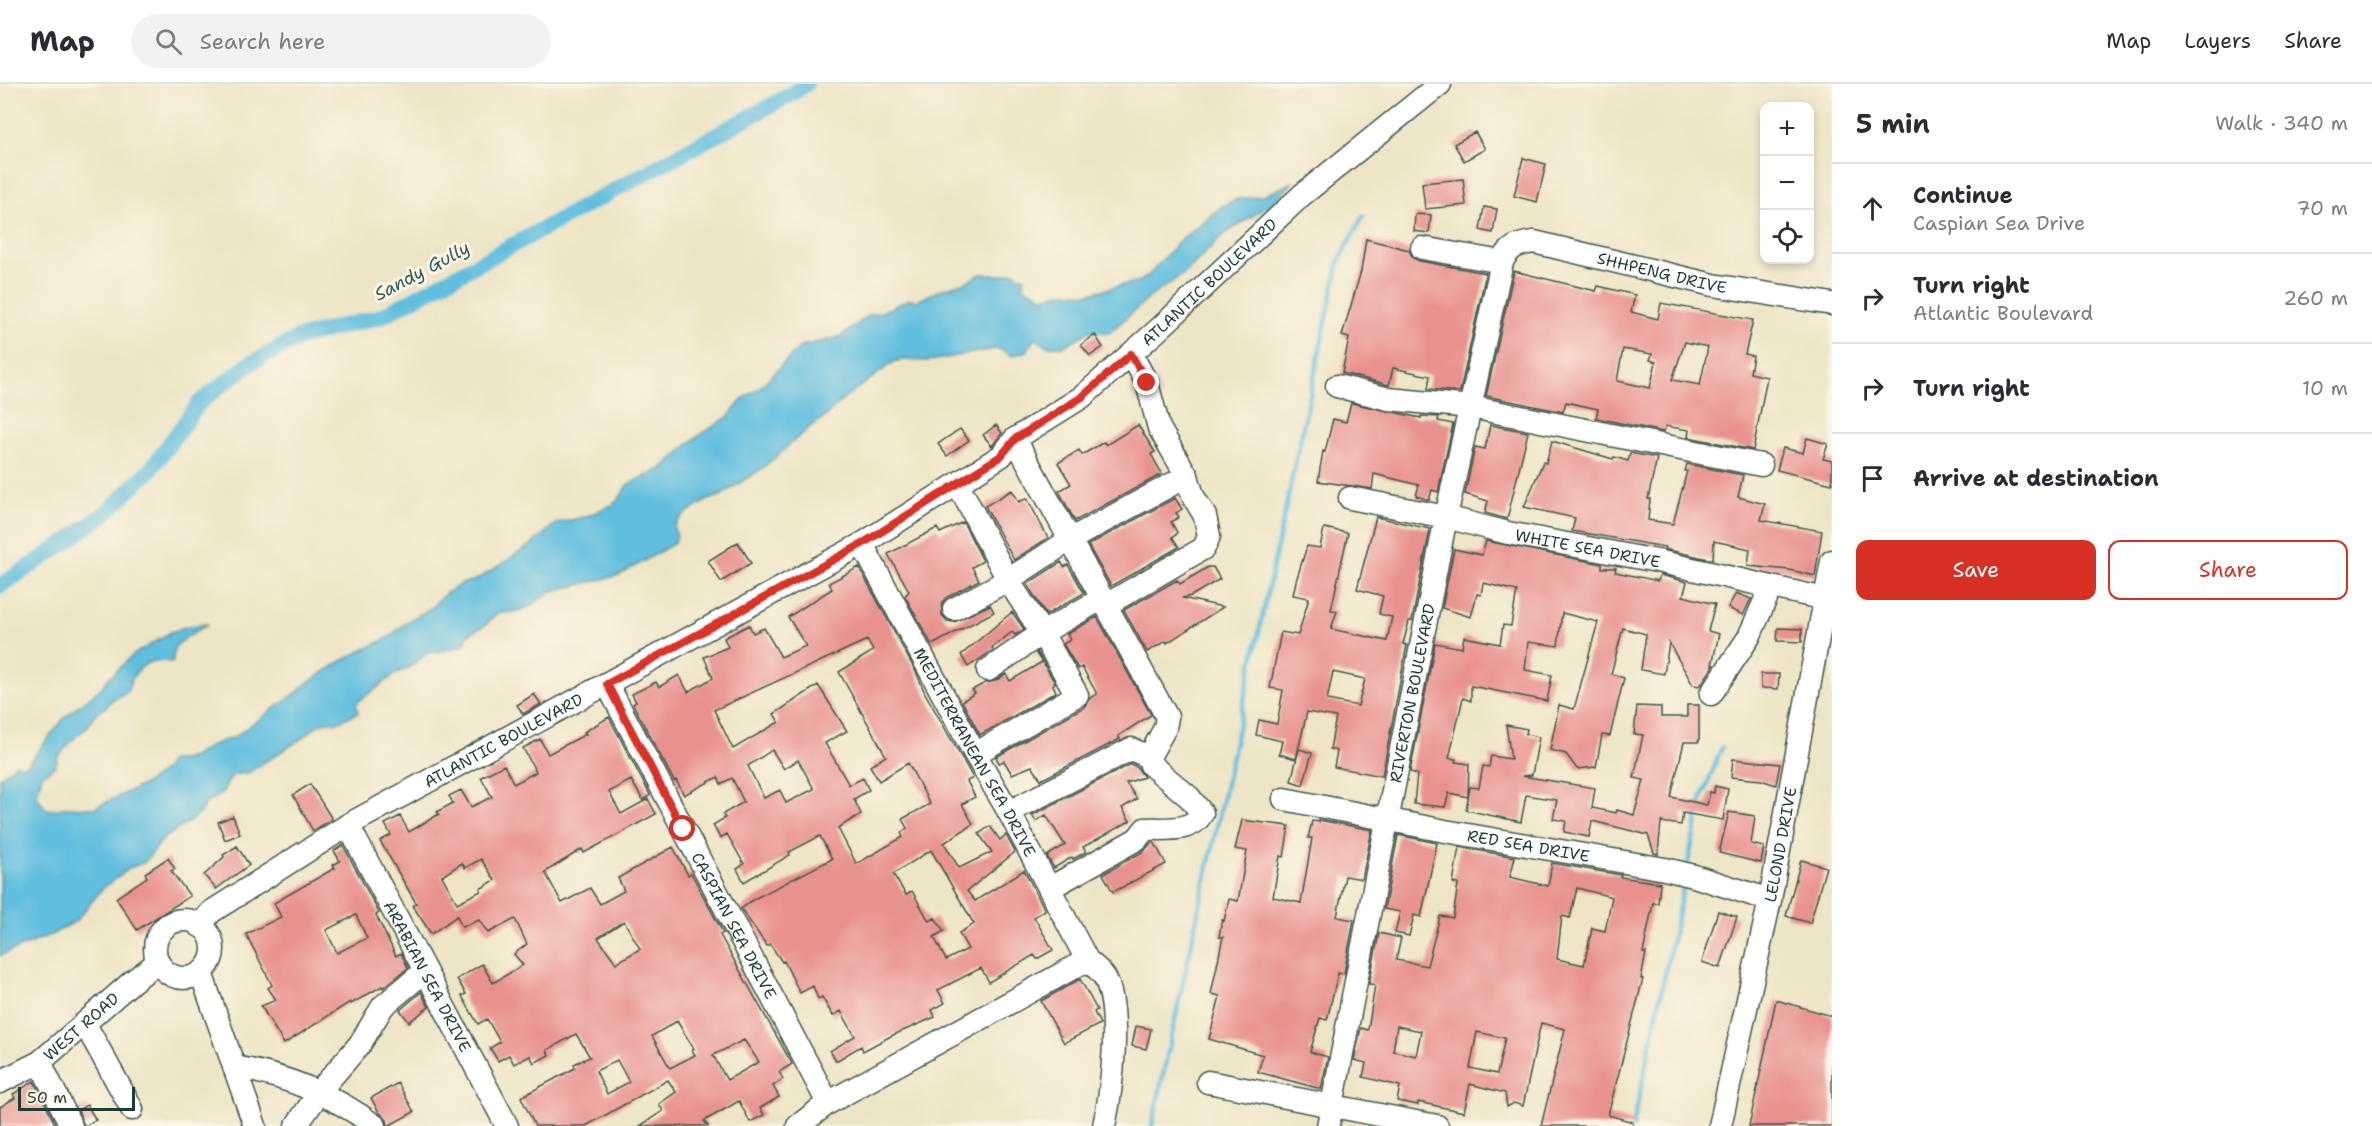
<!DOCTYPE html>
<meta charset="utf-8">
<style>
body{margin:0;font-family:"Shantell Sans",sans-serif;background:#f2f2f3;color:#2b2b33}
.controls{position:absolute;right:18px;top:18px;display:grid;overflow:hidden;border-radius:12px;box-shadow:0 3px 9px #0003}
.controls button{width:54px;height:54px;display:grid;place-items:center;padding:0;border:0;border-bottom:2px solid #e1e1e2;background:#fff;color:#2b2b33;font:30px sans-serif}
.scale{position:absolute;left:18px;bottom:15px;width:117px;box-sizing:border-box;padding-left:6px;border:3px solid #1f3d34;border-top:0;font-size:16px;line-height:21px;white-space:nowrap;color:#1f3d34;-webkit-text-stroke:4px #fcf5e5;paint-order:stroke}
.stop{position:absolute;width:18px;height:18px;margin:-14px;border:4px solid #d93025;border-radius:50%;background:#fff}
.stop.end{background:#d93025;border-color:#fff;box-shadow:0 2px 6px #0008}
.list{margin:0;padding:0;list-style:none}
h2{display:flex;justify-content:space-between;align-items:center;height:78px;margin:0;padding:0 24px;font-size:26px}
h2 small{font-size:20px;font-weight:400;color:#7c7c81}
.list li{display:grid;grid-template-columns:39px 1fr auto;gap:18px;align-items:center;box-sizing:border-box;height:90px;padding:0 24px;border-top:2px solid #e1e1e2}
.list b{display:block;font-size:22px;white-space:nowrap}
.list p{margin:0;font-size:20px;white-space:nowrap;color:#7c7c81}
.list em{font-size:20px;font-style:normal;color:#7c7c81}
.actions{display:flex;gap:12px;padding:18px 24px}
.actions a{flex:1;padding:14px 0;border:2px solid #d93025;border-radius:12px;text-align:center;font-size:21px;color:#d93025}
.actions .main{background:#d93025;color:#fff}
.icon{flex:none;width:33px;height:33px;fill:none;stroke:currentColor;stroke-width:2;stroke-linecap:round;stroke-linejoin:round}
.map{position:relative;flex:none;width:1832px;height:1042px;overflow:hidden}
header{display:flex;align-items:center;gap:36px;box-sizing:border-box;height:84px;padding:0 30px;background:#fff;border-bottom:2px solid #e1e1e2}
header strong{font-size:28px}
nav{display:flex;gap:33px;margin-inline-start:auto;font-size:21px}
.search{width:420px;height:54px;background:#f2f2f3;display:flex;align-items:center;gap:15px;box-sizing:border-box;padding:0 21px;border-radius:33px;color:#7c7c81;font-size:22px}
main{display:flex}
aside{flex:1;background:#fff}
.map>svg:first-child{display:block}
.water{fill:#60bede;stroke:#407e89;stroke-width:1.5}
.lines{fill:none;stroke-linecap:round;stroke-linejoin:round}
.stream{stroke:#60bede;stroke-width:4.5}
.canal{stroke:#60bede;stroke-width:16}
.building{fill:#e8928f;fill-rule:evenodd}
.minor-casing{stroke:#3e564a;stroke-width:25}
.minor{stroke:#fff;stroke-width:22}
.route{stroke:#d93025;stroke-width:8}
.labels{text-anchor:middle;stroke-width:6;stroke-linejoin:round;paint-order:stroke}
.street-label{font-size:16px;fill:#1f3d34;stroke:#fcf5e5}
.water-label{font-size:18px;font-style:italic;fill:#2f5d5e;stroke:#fcf5e5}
</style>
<header>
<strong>Map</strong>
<div class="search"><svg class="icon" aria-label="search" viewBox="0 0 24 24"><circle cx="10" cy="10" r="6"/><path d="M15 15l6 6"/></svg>Search here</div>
<nav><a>Map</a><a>Layers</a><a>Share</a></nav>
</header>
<main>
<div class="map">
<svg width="1832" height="1042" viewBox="0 0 1832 1042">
<rect width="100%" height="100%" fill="#fcf5e5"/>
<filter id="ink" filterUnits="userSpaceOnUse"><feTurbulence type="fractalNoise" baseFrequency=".0167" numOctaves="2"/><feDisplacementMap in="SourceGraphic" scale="12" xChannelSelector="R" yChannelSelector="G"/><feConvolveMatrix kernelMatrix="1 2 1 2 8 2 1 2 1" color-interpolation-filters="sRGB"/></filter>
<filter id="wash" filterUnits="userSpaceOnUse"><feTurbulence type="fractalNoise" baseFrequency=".008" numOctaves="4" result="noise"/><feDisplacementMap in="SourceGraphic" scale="24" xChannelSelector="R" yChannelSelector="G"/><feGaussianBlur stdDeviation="1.35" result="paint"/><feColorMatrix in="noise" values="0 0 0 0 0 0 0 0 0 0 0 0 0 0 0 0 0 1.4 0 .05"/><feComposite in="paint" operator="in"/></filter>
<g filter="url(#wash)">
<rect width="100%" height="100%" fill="#eee5c6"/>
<path class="water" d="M1292,98L1289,103L1272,119L1222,152L1185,189L1150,213L1109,249L1090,247L1064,262H1047L1035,254L1027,267L1011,272L1002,266L994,265L929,277L899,276L894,278L846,313L825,333L811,342L763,384L720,412L708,416L686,429L676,439L674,444L677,453L673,460L620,491L552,507L529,523L518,527L496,530L487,540L468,551L464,560L450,565L428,569L408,584L397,589L359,617L356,620L358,629L335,639L329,637L318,641L304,653L248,689L232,691L222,709L204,721L200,729L189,738L164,754L145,778L130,784L102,805L76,837L53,850L0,872V693L16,680L22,682L28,680L65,633L102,603L108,595L133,571L171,548L188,542L209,540L189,551L174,564L173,578C169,578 164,577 159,577C141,576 131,594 127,608L113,615L106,623L94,631L87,644L75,653L58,673L55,682L42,691L37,712L45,724L50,726L69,723L94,724L147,699L164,686L171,676H182L193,673L212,661L234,653L296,609L307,599L343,576L388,554L408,537L431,524L446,509L461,500L478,495L531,461L557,439L585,433L614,420L621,412L628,400L661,385L694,355L728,333L743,315L759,304L801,262L834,255L843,251L870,230L879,229L910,215L917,217L942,205L966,198L981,190L1004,191L1013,188L1025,194L1023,203L1043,213L1066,208L1086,210L1140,197L1148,192L1178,158L1221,123L1237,115L1263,112Z"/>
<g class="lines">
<path class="stream" d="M1687,784L1701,716L1722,663
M1152,1042L1339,177L1363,132
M1633,1042L1685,795"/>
<path class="canal" d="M0,502L56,465L107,428L151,385L200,318L248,281L298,254L382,232L788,12L806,0"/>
</g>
<g id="blocks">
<path class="building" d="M1475,48L1485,65L1464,77L1454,60Z
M1523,74L1546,80L1537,118L1514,112Z
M1463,95L1466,121L1425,125L1422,99Z
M1484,123L1497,125L1493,149L1480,146Z
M1415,130L1431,131L1429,149L1414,147Z
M1366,155L1409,166L1413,174L1420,177L1486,189L1460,308L1428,305L1430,292L1393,284L1389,301L1342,289L1349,254L1342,252L1361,187Z
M1514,187L1596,207L1598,202L1635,211L1631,228L1658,235L1661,219L1753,236L1745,270L1753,272L1750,289L1767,293L1753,366L1688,353L1689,346L1665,342L1664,348L1596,334L1598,325L1566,318L1563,328L1486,312ZM1685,258L1708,263L1700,301L1672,296ZM1623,265L1652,270L1650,276L1656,278L1650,304L1617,297Z
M1095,251L1103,263L1090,272L1081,261Z
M1351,319L1421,334V332L1439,333L1438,337L1453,340L1438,408L1432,406L1429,416L1416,412L1419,401L1374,390L1372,405L1318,397L1323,367L1325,368L1333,335L1346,338Z
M996,341L1002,349L992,362L983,351Z
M1138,341L1155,368L1151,370L1162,390L1075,437L1059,407L1071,400L1058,379L1079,366L1082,371L1104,358L1106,361Z
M1490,341L1528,348L1507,435L1485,429L1488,417L1465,410L1475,363L1485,365Z
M960,345L969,356L947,372L938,360Z
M1807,354L1828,360L1823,375L1832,377V400L1777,386L1783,364L1803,369Z
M1552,357L1613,375L1614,373L1628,377L1630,369L1657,374L1648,415H1650L1648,436L1673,440L1687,387H1685L1687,380L1743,391L1738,413L1765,420L1761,436L1822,447L1815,492L1790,486L1748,482L1750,465L1714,457L1713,475H1708L1664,465L1665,463L1572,447L1575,434L1524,423L1543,378L1546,379Z
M1012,406L1019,418L1027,414L1048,454L1014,476L985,422Z
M1175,414L1182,425L1176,429L1179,433L1171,438L1177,448L1176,451L1172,453L1179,463L1111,502L1088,461Z
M1376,433L1430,445L1412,537H1409L1403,560L1407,561L1382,692L1334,683L1337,667L1330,665L1336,633L1307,628L1296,675L1279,670L1282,657L1256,651L1259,636L1277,640L1283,606L1270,604L1281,548L1298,551L1309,514L1293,511L1296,497L1307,462L1320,464L1324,444L1348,449L1331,526L1337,527L1331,545L1387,557L1392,533L1379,530L1383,512L1357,505ZM1333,588L1365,595L1358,622L1327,616Z
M963,438L983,477L972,483L979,496L947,513L942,518V531L947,537L954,538L990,521L994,528L932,561L905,512L909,507L888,470L937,444L940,449Z
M1486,457L1602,480V484H1616L1615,488L1658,497L1660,491L1687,498L1683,512L1715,520L1708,547L1719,550L1712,581H1714L1700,602L1693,601L1669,559L1664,590L1641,586L1646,550L1623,544L1611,590L1624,594L1610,652L1602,651L1596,683L1577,685L1566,670L1550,666L1559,621L1574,625L1598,538L1562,529L1558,562L1528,558L1525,586L1552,591L1547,617L1471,602V617L1463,614L1449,674L1456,675L1455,678L1469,680L1468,713L1449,709L1445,723L1414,720L1417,690L1410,688L1435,559L1462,564L1464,553L1500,560L1503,541L1511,542L1517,507L1483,499L1481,511L1477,510L1471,533L1442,524L1454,465L1482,471Z
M738,458L751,479L721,498L708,477Z
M1061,478L1064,483L1068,481L1084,509L1046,531L1027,500Z
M859,483L917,590L925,609L973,694L967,697L975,713L962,720L973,740L944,759L959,784L992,768L979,750L990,742L1000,756L1006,751L1015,768L967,807L975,817L1024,786L1045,826L1034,833L1053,866L1037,875L1034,871L989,898L981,884L938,906L945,919L932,926L935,933L891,952L863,967L861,962L836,977L830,967L855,952L841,927L833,932L822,913L818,915L813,902L800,909L784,877L782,878L770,860L767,862L741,825L754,815L832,775L820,752L789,768L790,771L744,798L737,785L744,780L727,750L720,754L713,741L725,734L723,730L744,718L732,694L721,700L718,693L684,711L676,696L674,697L633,620L636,618L632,610L656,598L659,603L679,591L688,608L713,594L704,573L728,563L724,554L749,541L753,549L764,544L781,573L806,562L788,533L832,505L829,499ZM867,556L873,567L839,588L886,672L870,682L879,697L908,679L930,720L902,735L907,744L901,749L903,753L858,779H856L838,744L861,730L854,715L869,706L863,694L849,701L825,659L847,647L818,601L774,630L779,638L733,665L714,626ZM772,666L784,685L798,676L814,705L786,719L780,706L764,714L748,682ZM931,766L974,840L959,849L968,865L946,876L934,853L944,847L935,834L929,837L912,807L906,811L893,790Z
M1208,483H1213L1220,495L1191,512L1182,514L1223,523L1167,559L1166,557L1147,568L1124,526L1177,496L1180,500Z
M1736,509L1751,515L1743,531L1728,524Z
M1012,528L1024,545L1015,551L1012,548L992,564L993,566L968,583L961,571Z
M1097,533L1151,631L1118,652L1120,655L1041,696L1032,682L1012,690L1004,677L999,679L996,673L1084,623L1090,614L1097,610L1082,583L1078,585L1063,560L1070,556L1067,550Z
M1778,544L1802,545V558L1777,557Z
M1037,568L1055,599L1053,601L1056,608L980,651L962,617L975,609L972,606L985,599L995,597L1006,590L1010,597L1042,578L1036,570Z
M1761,590H1779L1778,605L1761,604Z
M534,610L541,620L523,630L517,621Z
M1687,621H1699V658H1684L1671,713L1707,721L1710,708L1714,709L1715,702L1728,705L1723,736L1683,729L1681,741L1661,738L1658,770L1654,769L1648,751L1592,737L1589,753L1564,748L1566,737L1553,735L1557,716L1526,711L1521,738L1466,726L1470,703L1479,704L1483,682L1489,683L1491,672L1511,675L1506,641L1527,645L1526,650L1539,653L1532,691L1522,692L1595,704L1592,724L1616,729L1617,726L1634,731L1644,696L1634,694L1643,651L1634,650L1637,622L1661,623V633H1687Z
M609,633L650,711L643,716L631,696L609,708L621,730L648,715L656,730L584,769L582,765L545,788L562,819L590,804L600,820L624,807L618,794L673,763L688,791L691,789L723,849L720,851L792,980L779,988L783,995L773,1002L779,1013L760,1024L764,1031L750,1038L739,1017L704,1037L708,1042H640L663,1027L659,1020L676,1008L668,996L586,1042H535L521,1013L575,984L574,980L590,973L576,950L547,966L549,971L534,979L530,972L514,980L509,971L498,977L490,964L500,958L487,935L478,940L462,912L466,910L457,895L482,880L493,899L523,881L514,870L527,860L515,835L488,849L479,836L462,843L457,832L431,850L413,822L416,819L380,757L391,751L385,740L400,732L409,748L439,730L437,728L453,719L449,712L461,706L471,723L492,713L481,693L504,681L514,700L536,688L523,664L540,655L548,670L586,650L584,648ZM481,775L495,796L480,805L481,807L457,819L442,792L462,779L465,784ZM624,837L640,865L616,879L598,854ZM677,937L694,965L692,966L695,971L670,984L652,952ZM744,956L759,978L727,996L713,971ZM617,976L629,998L607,1010L596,987Z
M1299,665L1312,669L1303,701L1291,697Z
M1733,675L1780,680L1776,701L1761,696L1731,693Z
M1131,680L1137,683L1144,693L1126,699L1137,715L1122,724L1130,737L1083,763L1086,768L1073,775L1072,773L1054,784L1047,772L1065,761L1046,731L1036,737L1032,731Z
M310,700L332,735L313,747L293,711Z
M1729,728L1755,732L1751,760L1764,763L1761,779L1719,769Z
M233,732L240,750L225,756L218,738Z
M1242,736L1289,742L1284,773L1280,772L1273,813L1301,819L1312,754H1308L1312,737L1319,738V736L1372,746L1362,795L1345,792L1337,833L1354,836L1344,890L1338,889L1327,936L1320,934L1310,968L1328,973L1321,1005L1258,988L1263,971L1209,955L1220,912L1211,910L1223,853H1219L1222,836L1224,837L1229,815L1238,817L1247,767L1235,765Z
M1398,751L1437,759L1421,833L1414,831L1409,852L1395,849L1400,828L1384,825Z
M1152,758H1154L1166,780L1113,808L1103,790L1144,767Z
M343,761L379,829L376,831L396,872L401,869L408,884L383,904L382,902L351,920L350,918L284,960L261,922L276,916L268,904L272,901L246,850L281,833L274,819L335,784L333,781L340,777L334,767ZM356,831L367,854L337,869L326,846Z
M237,762L249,781L216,805L204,791L224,773L223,771Z
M1459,763L1515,773L1510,793L1548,802L1552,779L1621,791L1620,793L1660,799L1658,819H1653L1643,869H1646L1641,895H1643L1608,1031L1633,1038V1042H1541L1565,945L1541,939L1523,1022L1514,1019L1507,1023L1505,1009L1470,1000L1464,1028L1418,1018V1021L1397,1017L1400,1002L1363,993L1366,979L1354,976L1361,944L1368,946L1375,901L1369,900L1379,849L1401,854L1396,876L1427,882L1440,832L1453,834L1458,800L1453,799ZM1577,804L1612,813L1605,847L1592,844L1584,881L1557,875L1562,832L1570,834ZM1397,942L1421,947L1416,972L1393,967ZM1477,948L1505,954L1497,990L1470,984Z
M168,774L175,785L171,787L190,812L137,846L116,814L147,793L145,789Z
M1801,776L1826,783L1810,839L1786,832Z
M1718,827L1737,833L1720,884L1702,878Z
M1080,895L1097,926L1094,928L1100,940L1064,959L1041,917Z
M421,908L429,923L409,938L400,926Z
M1776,916L1832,932V1042H1749Z
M1136,942L1151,945L1146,965L1132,962Z
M34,997L56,1042H0V1023L15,1014L13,1010Z
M398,999L414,1028L388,1042L387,1036L379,1028L371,1014Z
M87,1021L96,1036L84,1042L78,1026Z"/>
</g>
</g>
<g filter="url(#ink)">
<use href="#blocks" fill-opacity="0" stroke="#3e564a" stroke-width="1.5"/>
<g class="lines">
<g class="minor-casing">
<g id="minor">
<path d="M1422,164L1502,178"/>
<path d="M1337,302L1389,315L1471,323L1761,381"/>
<path d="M1015,355L1167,633L1165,644L1149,673L1151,681L1189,713L1202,729C1192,749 1165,744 1145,745L1137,755L1050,804"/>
<path d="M958,400L1008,496L1042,549L1077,611L975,670"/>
<path id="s1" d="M1350,414L1446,433L1508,449L1657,477L1825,515"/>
<path id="s2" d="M862,460L975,670L1009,728L1087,876C1092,881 1103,888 1106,896C1121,929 1112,1006 1104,1042"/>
<path d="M1106,521L1204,464L1209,452L1205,432L1193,412L1187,392L1159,344L1147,299L1131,270"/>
<path d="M954,525L1008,496L1071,455L1187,392"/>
<path d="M988,586L1042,549L1103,514"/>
<path id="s3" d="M607,600L828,1019"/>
<path d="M1711,610L1749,553L1771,503"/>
<path id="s4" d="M1284,715L1445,747L1665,785L1694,792L1770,816"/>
<path d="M1009,728L1131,665L1149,673"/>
<path id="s5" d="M348,741L507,1042"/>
<circle cx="184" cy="865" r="29"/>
<path id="s6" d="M200,842L211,828L348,741L862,460L1001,372L1015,355L1082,313L1159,245L1302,111L1440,0"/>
<path d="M201,889L255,1042"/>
<path d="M85,940L132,1025"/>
<path d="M40,978L71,1042"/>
<path d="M234,983C284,991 334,1011 375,1042"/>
<path id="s7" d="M0,998L40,978L133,897L158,878"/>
<path d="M1208,998L1437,1042"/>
<path d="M296,1042L323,1003L360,960L383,922L425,887"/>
<path d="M798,1042L828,1019L1087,876"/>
<path id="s8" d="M1328,1042L1446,433L1502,178C1509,163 1518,160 1534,158L1713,201L1832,220"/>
<path id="s9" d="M1720,1042L1770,816L1832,477"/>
</g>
</g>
<use href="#minor" class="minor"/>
</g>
</g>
<g class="lines" filter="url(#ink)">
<path class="route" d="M683,745L607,600L862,460L1001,372L1015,355L1082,313L1131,270L1147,299"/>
</g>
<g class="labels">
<g class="street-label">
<text dy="6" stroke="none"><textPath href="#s8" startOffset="1053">SHHPENG DRIVE</textPath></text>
<text dy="6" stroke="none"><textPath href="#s6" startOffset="1203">ATLANTIC BOULEVARD</textPath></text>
<text dy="6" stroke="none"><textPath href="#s1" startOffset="243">WHITE SEA DRIVE</textPath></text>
<text dy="6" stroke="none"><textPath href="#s8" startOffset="441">RIVERTON BOULEVARD</textPath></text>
<text dy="6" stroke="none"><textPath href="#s6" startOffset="357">ATLANTIC BOULEVARD</textPath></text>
<text dy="6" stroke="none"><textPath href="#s2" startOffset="237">MEDITERRANEAN SEA DRIVE</textPath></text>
<text dy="6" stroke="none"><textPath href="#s9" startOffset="288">LELOND DRIVE</textPath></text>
<text dy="6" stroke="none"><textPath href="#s4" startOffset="249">RED SEA DRIVE</textPath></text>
<text dy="6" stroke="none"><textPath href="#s3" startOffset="273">CASPIAN SEA DRIVE</textPath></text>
<text dy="6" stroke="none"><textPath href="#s5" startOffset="171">ARABIAN SEA DRIVE</textPath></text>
<text dy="6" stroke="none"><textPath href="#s7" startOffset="99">WEST ROAD</textPath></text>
</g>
<g class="water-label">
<text transform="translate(422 187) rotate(-28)" y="6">Sandy Gully</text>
</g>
</g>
</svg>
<div class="controls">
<button>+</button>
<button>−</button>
<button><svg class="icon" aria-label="locate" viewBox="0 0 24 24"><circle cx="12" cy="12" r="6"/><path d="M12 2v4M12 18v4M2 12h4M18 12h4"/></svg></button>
</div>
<div class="scale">50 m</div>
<div class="stop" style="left:683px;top:745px"></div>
<div class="stop end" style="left:1147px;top:299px"></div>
</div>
<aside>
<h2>5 min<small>Walk · 340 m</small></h2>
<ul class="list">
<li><svg class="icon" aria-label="ahead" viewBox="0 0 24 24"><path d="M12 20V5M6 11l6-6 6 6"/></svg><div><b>Continue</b><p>Caspian Sea Drive</p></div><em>70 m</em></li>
<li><svg class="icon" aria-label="right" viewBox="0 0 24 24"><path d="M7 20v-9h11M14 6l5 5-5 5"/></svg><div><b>Turn right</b><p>Atlantic Boulevard</p></div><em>260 m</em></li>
<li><svg class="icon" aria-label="right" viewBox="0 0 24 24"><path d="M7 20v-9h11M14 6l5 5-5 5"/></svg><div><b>Turn right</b></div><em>10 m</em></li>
<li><svg class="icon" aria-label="arrive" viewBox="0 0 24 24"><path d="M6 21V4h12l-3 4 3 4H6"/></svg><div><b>Arrive at destination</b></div></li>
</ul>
<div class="actions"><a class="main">Save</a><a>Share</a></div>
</aside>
</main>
